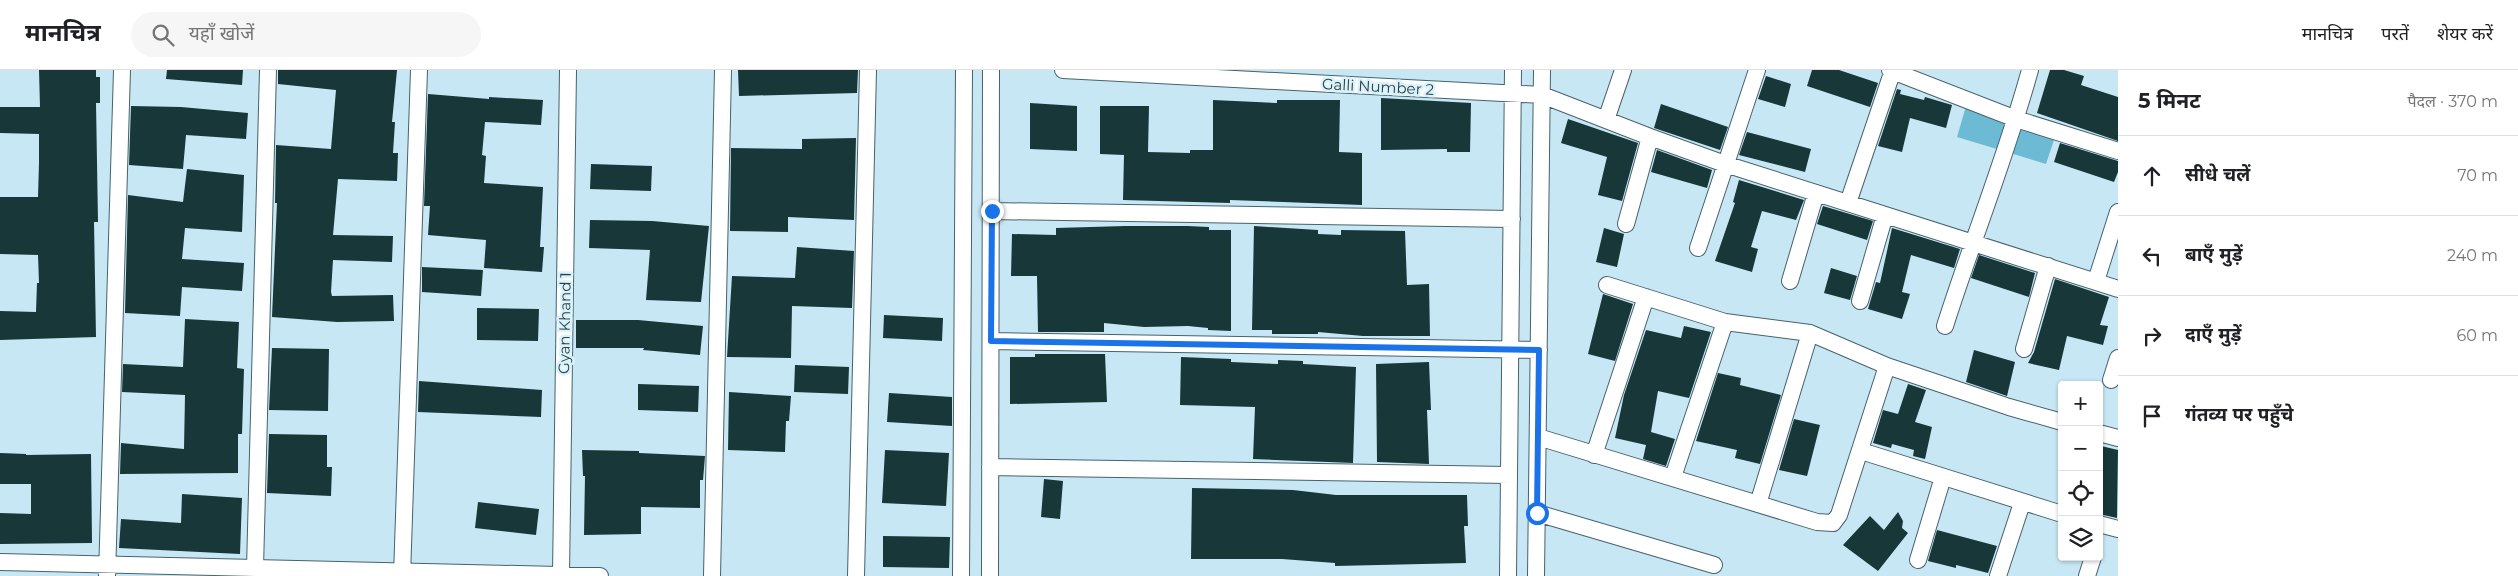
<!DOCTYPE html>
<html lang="hi">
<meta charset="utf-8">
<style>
body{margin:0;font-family:Montserrat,"Noto Sans Devanagari",sans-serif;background:#f6f6f6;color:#202124}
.controls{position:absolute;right:15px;bottom:15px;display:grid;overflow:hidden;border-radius:5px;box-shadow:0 1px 4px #0004}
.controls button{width:45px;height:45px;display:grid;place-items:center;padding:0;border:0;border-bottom:1px solid #e0e0e0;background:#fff;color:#202124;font:25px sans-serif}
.stop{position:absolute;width:15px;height:15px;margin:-11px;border:4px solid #1a73e8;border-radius:50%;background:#fff}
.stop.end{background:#1a73e8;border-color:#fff;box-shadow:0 1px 5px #0008}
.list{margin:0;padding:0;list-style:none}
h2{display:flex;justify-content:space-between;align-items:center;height:65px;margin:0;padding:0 20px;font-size:21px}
h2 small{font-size:16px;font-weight:400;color:#757577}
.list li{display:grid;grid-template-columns:32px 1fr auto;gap:15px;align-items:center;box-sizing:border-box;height:80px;padding:0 20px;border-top:1px solid #e0e0e0}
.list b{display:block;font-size:19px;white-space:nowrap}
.list em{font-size:16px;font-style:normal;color:#757577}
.icon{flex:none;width:28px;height:28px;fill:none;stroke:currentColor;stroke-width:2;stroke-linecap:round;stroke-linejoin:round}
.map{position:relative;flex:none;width:2118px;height:506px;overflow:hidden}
header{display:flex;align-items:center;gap:30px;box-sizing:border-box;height:70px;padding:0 25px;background:#fff;border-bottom:1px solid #e0e0e0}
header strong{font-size:24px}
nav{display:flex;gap:28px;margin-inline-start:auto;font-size:18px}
.search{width:350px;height:45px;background:#f6f6f6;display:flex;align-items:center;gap:12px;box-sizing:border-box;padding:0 18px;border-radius:28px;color:#757577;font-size:19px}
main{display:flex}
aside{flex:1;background:#fff}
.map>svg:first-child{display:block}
.green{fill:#6dbad5}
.building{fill:#173739}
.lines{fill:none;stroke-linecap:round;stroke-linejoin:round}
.minor-casing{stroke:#46626d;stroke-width:18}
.minor{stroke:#fff;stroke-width:16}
.route{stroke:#1a73e8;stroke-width:6}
.labels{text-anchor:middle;stroke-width:5;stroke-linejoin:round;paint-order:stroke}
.street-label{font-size:15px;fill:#313e43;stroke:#d9f3fd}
</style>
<header>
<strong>मानचित्र</strong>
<div class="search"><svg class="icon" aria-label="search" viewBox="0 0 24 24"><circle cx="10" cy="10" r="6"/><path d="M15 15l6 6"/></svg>यहाँ खोजें</div>
<nav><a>मानचित्र</a><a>परतें</a><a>शेयर करें</a></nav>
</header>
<main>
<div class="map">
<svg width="2118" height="506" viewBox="0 0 2118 506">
<rect width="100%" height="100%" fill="#c7e7f4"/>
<path class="green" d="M1969,26L2059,55L2046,94L1957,67Z"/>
<path class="building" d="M39,0H96V7H100V33H96L98,152H94L96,267L0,270V241L36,242L37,213H39L38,185L0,184V127H38L39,93V64L0,63V37H40Z
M167,0H243L242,15L166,9Z
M278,0H397L392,52H395L393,83H398L397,111L338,109L333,165L393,166L392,192L333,190L331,222L332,226L393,225L394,251L337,252L272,247L277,133H275L276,75L331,79L336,20L278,14Z
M738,0H858L857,23L739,26Z
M1812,0H1839L1878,13L1870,37L1807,16Z
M2050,0H2064L2084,6L2081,15L2118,27V71L2037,43Z
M1766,6L1791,14L1785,37L1758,29Z
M1897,19L1901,20L1900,24L1924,30L1925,27L1952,35L1946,58L1910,48L1902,82L1878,76Z
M428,24L489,29V27L543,30L541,55L485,52L482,85L486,86L484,113L543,117L540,177H544L542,202L484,198L486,170L428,165L430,136H424Z
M1381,28L1471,33L1470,82H1447V79L1381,80Z
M1213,30L1277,33V30H1340L1339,82L1362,83V135L1230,130V133L1123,130L1124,85L1100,84V36H1149L1148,82L1190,83V80H1213Z
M1030,33L1077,36V81L1030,79Z
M1661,34L1728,57L1720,80L1654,58Z
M131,36L181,37L248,43L246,69L186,65L183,99L129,95Z
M1568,49L1638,73L1622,131L1598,125L1607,87L1561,73Z
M1747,62L1811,79L1805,102L1739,85Z
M856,68L854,150L788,147V162L730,161L731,78L802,79V69Z
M2060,73L2118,91V102L2114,112L2054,92Z
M1657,80L1712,100L1707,118L1651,102Z
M591,94L652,96L651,121L590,119Z
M187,99L244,105L242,162L185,158L182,189L244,193L242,221L182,217L180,246L125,243L128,125L183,132Z
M1739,110L1804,130L1796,150L1762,141L1751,177L1758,179L1752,202L1715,191L1735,133L1733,132Z
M1823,136L1873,151L1867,170L1817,154Z
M590,150L652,151L709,156L701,232L646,230L650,180L589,178Z
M1125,156H1187L1209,157V160H1231V261L1208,260V258L1188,256L1144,257L1104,253V262H1038L1037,206H1011L1012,164L1056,165V158Z
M1254,156L1318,160V164L1341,165V160L1405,161L1407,215L1429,214L1430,266H1363L1318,262V264H1272V260H1252Z
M1604,158L1624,164L1617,197L1596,192Z
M1892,158L1960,179L1954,198L1911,185L1902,222L1910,224L1902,249L1868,239L1876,212L1880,213Z
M797,177L854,181L852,238L792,236L791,288L727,287L732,206L795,208Z
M1979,185L2035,203L2029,227L1971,208Z
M422,197L483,200L481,226L422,222Z
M1831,198L1857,206L1850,230L1824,223Z
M2055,209L2109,227L2100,255L2108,256L2103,275L2067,266L2059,300L2028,293L2034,282Z
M1603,224L1633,234L1615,291L1588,284Z
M477,238L539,239L538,271L477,270Z
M884,245L943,248L942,271L883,268Z
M185,249L239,252L237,298L244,299L242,364H238V403L120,404L121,373L184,379L185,325L122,322L123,294L183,297Z
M576,250H638L703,256L700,285L643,280L644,278H576Z
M1684,256L1711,262L1689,328L1658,321L1651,362L1675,369L1666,396L1643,389L1646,375L1615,368L1624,325L1646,260L1681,268Z
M272,278L329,279L328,341L269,340Z
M1974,280L2015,292L2007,326L1966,312Z
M1035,284H1105L1107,332L1010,334V287H1035Z
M1181,287L1231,289V292L1278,294V290L1303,291V294L1356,297L1353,393L1253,389L1255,337L1180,335Z
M1429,292L1431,340H1427L1429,394L1377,392L1376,294Z
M795,295L849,297L848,324L794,322Z
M1718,303L1741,308L1740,315L1781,325L1760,394L1735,388L1737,380L1696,371Z
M419,311L542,320L541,347L418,342Z
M638,314L699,316L698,342L638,340Z
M1908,314L1926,320L1915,352L1932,357L1925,389L1913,386L1914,380L1892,374L1891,378L1873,373L1883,340L1898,344Z
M729,322L791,326L789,351H786L785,382L728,380Z
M889,323L952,327V356L887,352Z
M1794,349L1820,355L1807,406L1779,400Z
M269,364L327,365V397H332L331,426L267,423Z
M2101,376L2118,380L2117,448L2099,444Z
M582,380L639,381V383L705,386L703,410H700V438L641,437V464L584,465L585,406H583Z
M885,380L949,383L946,436L882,433Z
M0,383L26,384V385L91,384L92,473L0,474V443L31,444V414H0Z
M1044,409L1063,411L1060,449L1041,447Z
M1192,418L1293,420L1336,425H1467L1468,456H1464L1466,493L1335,496V493L1282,489H1191Z
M182,424L242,428L240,484L119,478L121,449L181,453Z
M478,432L539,439L536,465L475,458Z
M1898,442L1903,451L1902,458L1908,463L1878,501L1843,475L1870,446L1884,460Z
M1937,460L1997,476L1988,503L1956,495V498L1928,491Z
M883,466L950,467L949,498L883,497Z"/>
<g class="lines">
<g class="minor-casing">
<path id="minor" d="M1063,0L1542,25L1650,67L1725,94L2118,219
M1890,0L2016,49L2118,81
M1606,50L1623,0
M1848,133L1893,0
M992,141L1512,149
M1626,154L1650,67
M1698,178L1757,0
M1790,211L1816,123
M2096,211L2118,142
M1607,215L1725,252L1810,263L1887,296L2009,337L2062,352
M1860,231L1885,145
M1945,256C1972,171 2006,87 2030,0
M991,271L1539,280
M2024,279L2048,196
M2111,310L2118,288
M2099,363L2118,368
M1538,367L1817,452L1833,453L1839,445L1887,296
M1861,381L2062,444
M1594,385L1646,227
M990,397L1509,405
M1673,407L1725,252
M1758,434L1810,263
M1537,443L1714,495
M2099,454L2118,459
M1918,490L1943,407
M0,492L600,506
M255,498L268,0
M561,505L568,0
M107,506L122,0
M402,506L419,0
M712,506L723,0
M856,506L868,0
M961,506L964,0
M990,506L991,0
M1508,506L1513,0
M1536,506L1542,0
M1998,506L2022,433
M2087,506L2093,487"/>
</g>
<use href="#minor" class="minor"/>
</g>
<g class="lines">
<path class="route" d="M992,141L991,271L1539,280L1537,443"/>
</g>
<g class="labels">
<g class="street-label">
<text transform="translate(1378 17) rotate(3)" y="5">Galli Number 2</text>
<text transform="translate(565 253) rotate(-89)" y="5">Gyan Khand 1</text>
</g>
</g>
</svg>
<div class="controls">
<button>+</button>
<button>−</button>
<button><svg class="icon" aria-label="locate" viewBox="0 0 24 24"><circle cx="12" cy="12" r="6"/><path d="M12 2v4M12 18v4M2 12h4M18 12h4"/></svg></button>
<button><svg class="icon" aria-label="layers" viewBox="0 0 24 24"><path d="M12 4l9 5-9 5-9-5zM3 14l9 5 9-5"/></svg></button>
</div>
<div class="stop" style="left:1537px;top:443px"></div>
<div class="stop end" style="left:992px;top:141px"></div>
</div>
<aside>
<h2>5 मिनट<small>पैदल · 370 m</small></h2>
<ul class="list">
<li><svg class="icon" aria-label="ahead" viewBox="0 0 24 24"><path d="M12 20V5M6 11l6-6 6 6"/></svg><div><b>सीधे चलें</b></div><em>70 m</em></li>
<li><svg class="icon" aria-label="left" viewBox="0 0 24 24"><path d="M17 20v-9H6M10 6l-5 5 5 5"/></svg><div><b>बाएँ मुड़ें</b></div><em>240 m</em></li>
<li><svg class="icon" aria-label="right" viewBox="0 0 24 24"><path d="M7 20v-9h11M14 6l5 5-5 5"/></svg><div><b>दाएँ मुड़ें</b></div><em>60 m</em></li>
<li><svg class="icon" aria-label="arrive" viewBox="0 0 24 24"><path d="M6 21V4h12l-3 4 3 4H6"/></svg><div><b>गंतव्य पर पहुँचे</b></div></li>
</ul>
</aside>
</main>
